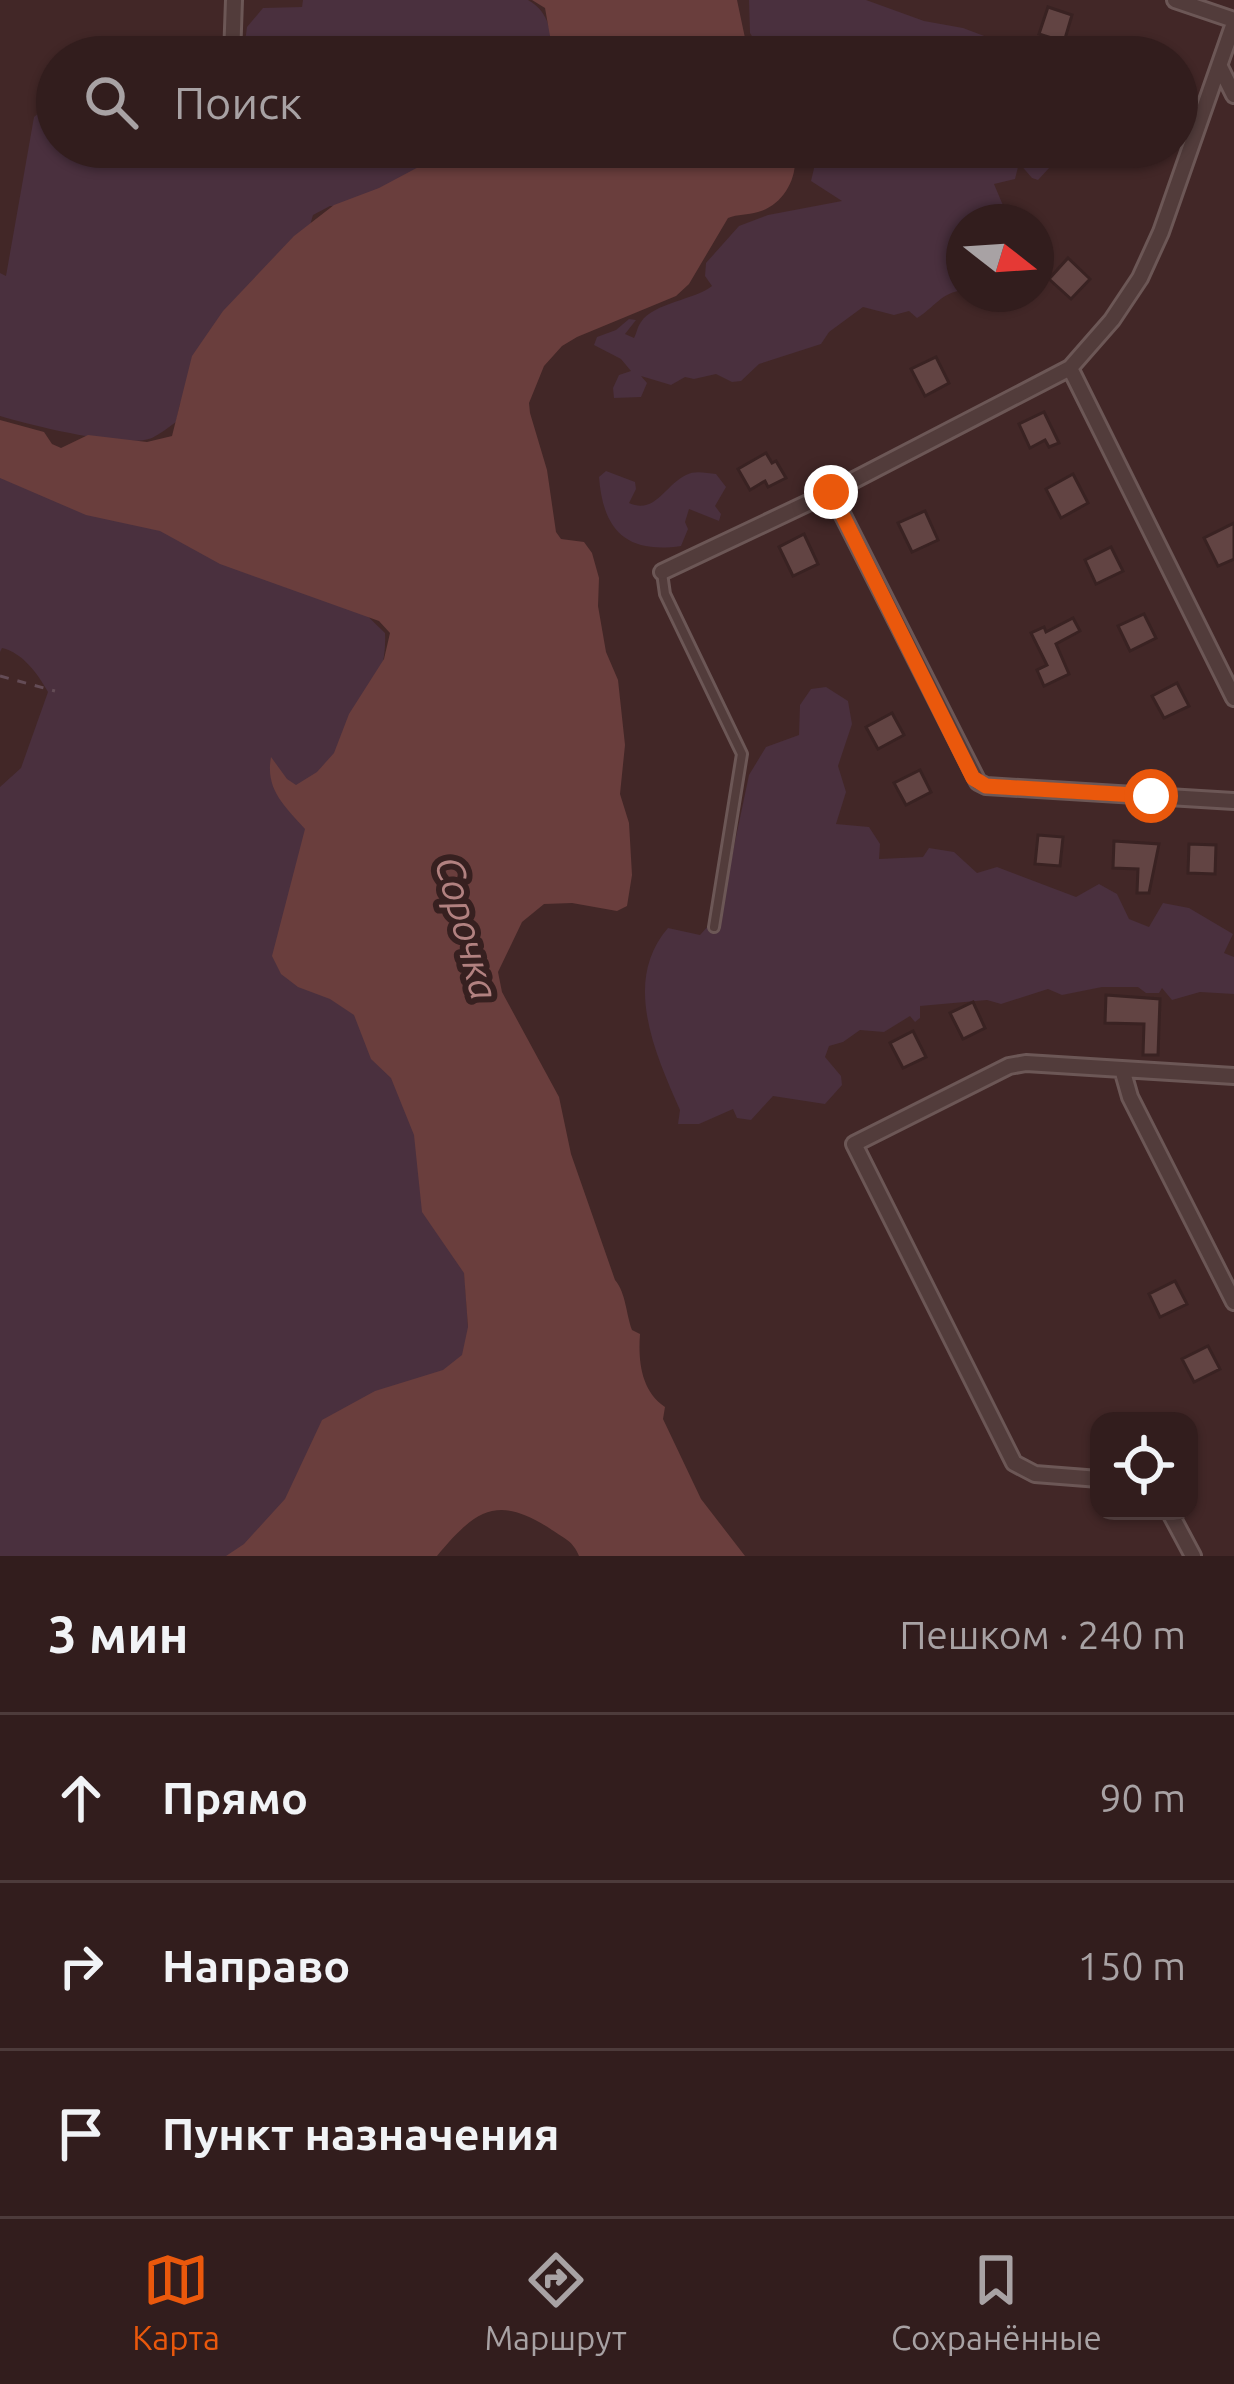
<!DOCTYPE html>
<html lang="ru">
<meta charset="utf-8">
<style>
body{margin:0;font-family:Ubuntu,sans-serif;background:#3d2a2a;color:#f1f3f6}
.controls{position:absolute;right:36px;bottom:36px;display:grid;overflow:hidden;border-radius:24px;box-shadow:0 3px 9px #0004}
.controls button{width:108px;height:108px;display:grid;place-items:center;padding:0;border:0;border-bottom:3px solid #4d3b3b;background:#321d1d;color:#f1f3f6;font:60px sans-serif}
.compass{position:absolute;left:946px;top:204px;width:108px;height:108px;border-radius:50%;background:#321d1d;box-shadow:0 3px 9px #0004;rotate:107deg}
.stop{position:absolute;width:36px;height:36px;margin:-27px;border:9px solid #ea580c;border-radius:50%;background:#fff}
.stop.end{background:#ea580c;border-color:#fff;box-shadow:0 3px 12px #0008}
.list{margin:0;padding:0;list-style:none}
h2{display:flex;justify-content:space-between;align-items:center;height:156px;margin:0;padding:0 48px;font-size:51px}
h2 small{font-size:39px;font-weight:400;color:#a8a2a4}
.list li{display:grid;grid-template-columns:78px 1fr auto;gap:36px;align-items:center;box-sizing:border-box;height:168px;padding:0 48px;border-top:3px solid #4d3b3b}
.list b{display:block;font-size:45px;white-space:nowrap}
.list em{font-size:39px;font-style:normal;color:#a8a2a4}
.icon{flex:none;width:66px;height:66px;fill:none;stroke:currentColor;stroke-width:2;stroke-linecap:round;stroke-linejoin:round}
.map{position:relative;flex:none;width:1234px;height:1556px;overflow:hidden}
.search{position:absolute;background:#321d1d;box-shadow:0 3px 9px #0004;left:36px;right:36px;top:36px;height:132px;display:flex;align-items:center;gap:30px;box-sizing:border-box;padding:0 42px;border-radius:66px;color:#a8a2a4;font-size:45px}
.sheet{height:660px;background:#321d1d}
nav{display:flex;justify-content:space-around;align-items:center;box-sizing:border-box;height:168px;border-top:3px solid #4d3b3b;background:#321d1d;font-size:33px;color:#a8a2a4}
nav a{display:grid;justify-items:center;gap:6px}
nav .on{color:#ea580c}
.map>svg:first-child{display:block}
.green{fill:#4a303e}
.water{fill:#6a3e3d}
.building{fill:#624443;stroke:#392222;stroke-width:3}
.lines{fill:none;stroke-linecap:round;stroke-linejoin:round}
.service-casing{stroke:#6c5756;stroke-width:14}
.minor-casing{stroke:#6c5756;stroke-width:20}
.path{stroke:#644c56;stroke-width:3;stroke-dasharray:9 9;stroke-linecap:butt}
.service{stroke:#523c3b;stroke-width:8}
.minor{stroke:#523c3b;stroke-width:14}
.route{stroke:#ea580c;stroke-width:15}
.labels{text-anchor:middle;stroke-width:12;stroke-linejoin:round;paint-order:stroke}
.water-label{font-size:39px;font-style:italic;fill:#b28180;stroke:#372020}
</style>
<div class="map">
<svg width="1234" height="1556" viewBox="0 0 1234 1556">
<rect width="100%" height="100%" fill="#422727"/>
<path class="green" d="M303,0H528C551,13 550,33 555,57H243L247,27L263,8L302,7Z
M749,0H866L924,21L963,28L1040,57H765L750,33Z
M57,98V147H465L349,207L330,206L313,215L309,229L180,404L176,422C169,427 160,434 152,438C125,449 30,425 0,416V273L6,276L34,117Z
M819,147H1042L1051,156L1050,167L1038,180L1032,178L1019,163L1015,179L994,184L1010,222H964V290C941,292 933,309 917,318L909,311L894,315L863,307L829,332L821,344L759,364L741,381L732,382L716,374L694,379L685,377L671,385L641,376L647,383L641,397L614,398L613,388L619,375L631,371L621,359L594,345L597,337L616,330L629,319L636,320L625,334L634,338C637,333 637,327 641,322C653,303 697,299 712,286L705,276L706,263L739,226L768,215L842,201L811,181Z
M0,462L356,605L385,633C389,696 335,753 301,802L360,996L463,1251L470,1358L319,1465L239,1556H0V787L21,768L48,692C38,674 23,653 2,648L0,652Z
M606,471L635,482L636,489L629,503C655,515 665,485 686,475C695,470 706,473 716,474L726,487L715,506L721,514L719,521L689,509L685,522L688,529L681,546C626,554 603,530 599,477Z
M826,687L848,701L852,724L838,766L846,792L836,824L869,827L880,844L879,859L923,857L929,848L954,852L977,873L997,867L1076,897L1099,884L1117,894L1129,919L1149,927L1163,903L1189,908L1233,934L1224,953L1234,957V994L1200,992L1172,1000L1162,988L1159,993H1146L1138,987H1102L1062,995L1048,989L1001,1004L987,1000L920,1006V1018L915,1022L910,1016L884,1032L860,1030L843,1042L829,1046L825,1057L841,1076L842,1085L825,1104L773,1096L751,1120L737,1118L733,1109L699,1124H678L680,1110C655,1053 622,981 668,928L700,935L720,913L749,775L766,747L799,735L800,705L811,689Z"/>
<path class="water" d="M532,0H737L749,57H549L552,47L545,8Z
M456,147H793C801,173 785,205 758,212C747,215 738,214 728,218L689,284L676,296L577,337L562,346L544,366L529,403L530,413L547,470L556,532L561,539L584,542L592,553L599,578L598,606L606,652L618,680L625,745L620,794L629,823L632,875L627,906L617,911L572,903L544,904L522,922L498,972L502,992L559,1097L571,1154L615,1280C626,1293 626,1314 632,1330L640,1334C638,1361 641,1391 665,1407L663,1419L701,1499L745,1556H579C573,1541 565,1539 552,1530C498,1494 476,1509 437,1556H226L244,1544L285,1499L322,1420L375,1391L443,1370L462,1355L468,1327L464,1273L422,1212L414,1135L391,1078L371,1059L354,1015L330,999L298,987L281,974L272,956L305,829C285,806 265,790 271,757L287,779L296,785L317,772L334,753L349,714L384,659L390,633L379,621L220,564L160,531L86,515L0,478V420L44,432L52,444L61,448L88,435L147,442L172,436L192,356L223,311L294,236L334,205L379,188Z"/>
<path class="building" d="M1048,7L1072,15L1064,42L1039,34Z
M1068,258L1090,279L1071,299L1049,279Z
M936,357L949,383L925,396L911,369Z
M1044,412L1059,443L1049,447L1045,440L1030,448L1019,424Z
M766,453L772,463L776,461L786,478L768,487L765,481L750,490L738,469Z
M1073,474L1088,503L1061,518L1046,489Z
M925,511L938,540L912,552L898,523Z
M1234,523V559L1218,566L1204,538Z
M804,534L818,564L793,576L779,547Z
M1111,547L1123,571L1096,584L1085,560Z
M1144,614L1156,638L1130,651L1118,626Z
M1073,618L1080,631L1056,644L1069,674L1044,686L1037,670L1047,665L1031,633L1044,627L1046,632Z
M1177,683L1189,706L1164,718L1152,696Z
M892,713L904,735L878,749L866,727Z
M920,770L931,792L906,805L894,783Z
M1038,835L1063,837L1060,866L1035,864Z
M1114,841L1159,844L1149,893H1137L1138,869L1113,868Z
M1189,844L1216,845L1215,874L1188,873Z
M1106,995L1160,999L1158,1055H1143L1144,1024L1105,1023Z
M973,1002L985,1028L963,1039L950,1013Z
M913,1031L926,1057L903,1068L890,1043Z
M1175,1281L1187,1304L1160,1317L1149,1294Z
M1208,1346L1220,1369L1194,1382L1182,1359Z"/>
<g class="lines">
<g class="service-casing">
<path id="service" d="M662,573L665,594L742,754L714,927"/>
</g>
<g class="minor-casing">
<path id="minor" d="M1175,0L1234,20
M232,57L234,0
M1220,67L1234,95
M1070,368L1234,698
M831,492L978,782L986,786L1234,801
M662,572L831,492L1070,368L1112,320L1140,278L1161,232L1234,23
M1122,1069L1130,1097L1234,1302
M1099,1479L1035,1474L1014,1463L854,1144L1009,1066L1026,1063L1234,1076
M1169,1511L1193,1556"/>
</g>
<path class="path" d="M0,676L55,691"/>
<use href="#service" class="service"/>
<use href="#minor" class="minor"/>
</g>
<g class="lines">
<path class="route" d="M831,492L973,778L986,786L1151,796"/>
</g>
<g class="labels">
<g class="water-label">
<text transform="translate(467 928) rotate(75)" y="14">Сорочка</text>
</g>
</g>
</svg>
<div class="controls">
<button><svg class="icon" aria-label="locate" viewBox="0 0 24 24"><circle cx="12" cy="12" r="6"/><path d="M12 2v4M12 18v4M2 12h4M18 12h4"/></svg></button>
</div>
<svg class="compass" viewBox="-18 -18 36 36"><path d="M0-13l5 13h-10z" fill="#e53935"/><path d="M0 13l5-13h-10z" fill="#a8a2a4"/></svg>
<div class="stop" style="left:1151px;top:796px"></div>
<div class="stop end" style="left:831px;top:492px"></div>
<div class="search"><svg class="icon" aria-label="search" viewBox="0 0 24 24"><circle cx="10" cy="10" r="6"/><path d="M15 15l6 6"/></svg>Поиск</div>
</div>
<section class="sheet">
<h2>3 мин<small>Пешком · 240 m</small></h2>
<ul class="list">
<li><svg class="icon" aria-label="ahead" viewBox="0 0 24 24"><path d="M12 20V5M6 11l6-6 6 6"/></svg><div><b>Прямо</b></div><em>90 m</em></li>
<li><svg class="icon" aria-label="right" viewBox="0 0 24 24"><path d="M7 20v-9h11M14 6l5 5-5 5"/></svg><div><b>Направо</b></div><em>150 m</em></li>
<li><svg class="icon" aria-label="arrive" viewBox="0 0 24 24"><path d="M6 21V4h12l-3 4 3 4H6"/></svg><div><b>Пункт назначения</b></div></li>
</ul>
</section>
<nav>
<a class="on"><svg class="icon" aria-label="map" viewBox="0 0 24 24"><path d="M3 6l6-2 6 2 6-2v14l-6 2-6-2-6 2zM9 4v14M15 6v14"/></svg>Карта</a>
<a><svg class="icon" aria-label="directions" viewBox="0 0 24 24"><path d="M12 3l9 9-9 9-9-9zM9 14v-3h6M13 9l2 2-2 2"/></svg>Маршрут</a>
<a><svg class="icon" aria-label="saved" viewBox="0 0 24 24"><path d="M7 4h10v16l-5-4-5 4z"/></svg>Сохранённые</a>
</nav>
